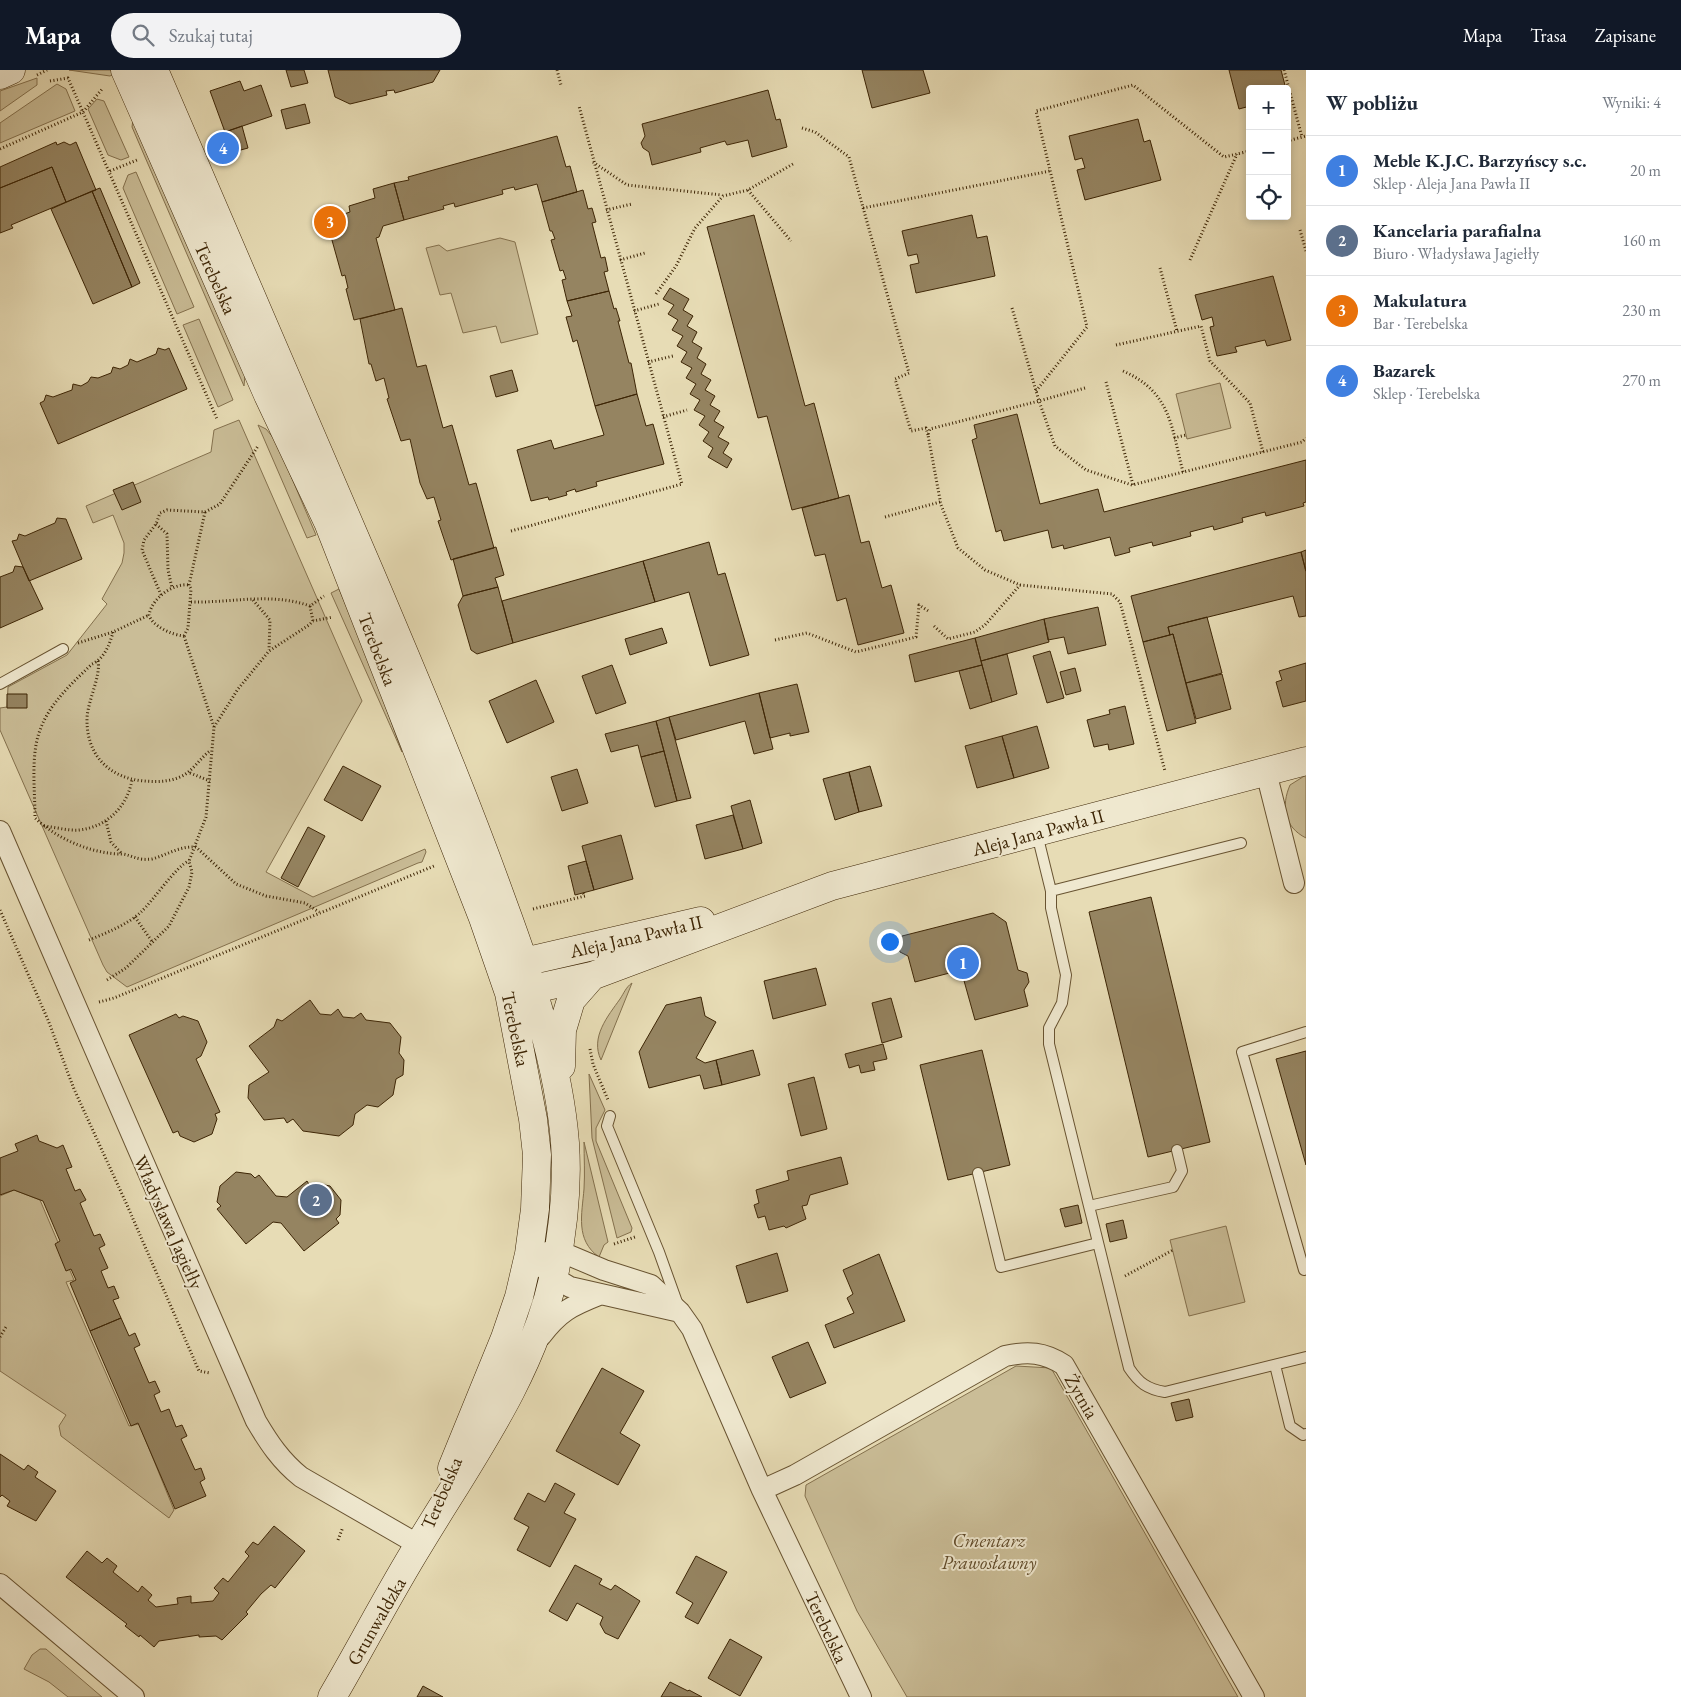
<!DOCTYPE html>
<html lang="pl">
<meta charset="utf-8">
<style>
body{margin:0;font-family:"EB Garamond",serif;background:#f2f2f3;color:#1f2937}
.controls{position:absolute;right:15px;top:15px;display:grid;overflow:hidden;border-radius:5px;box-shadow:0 2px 8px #0003}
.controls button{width:45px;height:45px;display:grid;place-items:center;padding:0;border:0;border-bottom:1px solid #e0e1e3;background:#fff;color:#1f2937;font:25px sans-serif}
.you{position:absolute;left:889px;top:871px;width:18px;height:18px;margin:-12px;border:4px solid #fff;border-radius:50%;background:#1a73e8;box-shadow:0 0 0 8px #1a73e833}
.badge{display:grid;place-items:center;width:32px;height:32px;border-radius:50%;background:#111827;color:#fff;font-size:16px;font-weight:700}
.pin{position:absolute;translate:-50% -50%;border:2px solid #fff;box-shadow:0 1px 5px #0006}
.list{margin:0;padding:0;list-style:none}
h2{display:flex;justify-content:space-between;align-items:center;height:65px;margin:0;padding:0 20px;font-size:21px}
h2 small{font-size:16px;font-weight:400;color:#747a83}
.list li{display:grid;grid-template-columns:32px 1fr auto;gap:15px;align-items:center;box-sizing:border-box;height:70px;padding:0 20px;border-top:1px solid #e0e1e3}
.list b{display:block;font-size:19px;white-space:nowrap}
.list p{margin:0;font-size:16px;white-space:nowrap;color:#747a83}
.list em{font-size:16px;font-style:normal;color:#747a83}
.icon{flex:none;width:28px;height:28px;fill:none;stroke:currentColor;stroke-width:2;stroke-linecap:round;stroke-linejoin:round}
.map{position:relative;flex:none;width:1306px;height:1627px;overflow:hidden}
header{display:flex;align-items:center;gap:30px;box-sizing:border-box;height:70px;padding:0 25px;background:#111827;color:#fff}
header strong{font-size:24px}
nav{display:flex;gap:28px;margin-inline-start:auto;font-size:18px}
.search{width:350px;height:45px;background:#f2f2f3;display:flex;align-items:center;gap:12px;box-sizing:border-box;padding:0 18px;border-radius:28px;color:#747a83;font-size:19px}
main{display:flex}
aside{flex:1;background:#fff}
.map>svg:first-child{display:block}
.green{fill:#cabd97;stroke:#84714e}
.building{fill:#958461;stroke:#3d2505}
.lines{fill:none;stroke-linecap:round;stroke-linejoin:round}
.lane-casing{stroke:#685331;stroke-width:12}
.street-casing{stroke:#685331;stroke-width:22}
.secondary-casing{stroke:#3d2505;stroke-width:29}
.path{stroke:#3d2505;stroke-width:3;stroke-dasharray:1 2.5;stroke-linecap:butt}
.lane{stroke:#efe8cf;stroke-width:10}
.street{stroke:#efe8cf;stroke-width:20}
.secondary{stroke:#efe8cf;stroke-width:28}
.labels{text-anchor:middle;stroke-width:4;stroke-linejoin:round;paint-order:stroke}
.street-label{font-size:19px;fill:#3d2505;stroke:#efe8cf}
.park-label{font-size:19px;font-style:italic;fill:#604b2a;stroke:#efe8cf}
</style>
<header>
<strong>Mapa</strong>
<div class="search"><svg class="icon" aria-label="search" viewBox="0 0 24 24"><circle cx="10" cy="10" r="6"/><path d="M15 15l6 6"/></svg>Szukaj tutaj</div>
<nav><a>Mapa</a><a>Trasa</a><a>Zapisane</a></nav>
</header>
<main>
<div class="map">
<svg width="1306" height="1627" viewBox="0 0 1306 1627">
<rect width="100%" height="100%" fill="#e7dcb5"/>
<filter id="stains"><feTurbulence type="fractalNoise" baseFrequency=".004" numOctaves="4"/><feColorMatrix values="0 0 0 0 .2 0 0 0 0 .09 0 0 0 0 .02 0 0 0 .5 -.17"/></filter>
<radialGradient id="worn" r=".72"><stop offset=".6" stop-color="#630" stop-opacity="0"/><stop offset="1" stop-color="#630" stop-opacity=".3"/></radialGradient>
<path class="green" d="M69,0H115L116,3L110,6Z
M37,8V15L0,41V21Z
M57,14L66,19L75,41L0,73V53Z
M97,29L104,31L129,87L121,90L108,85L88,39Z
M134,41L245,305L244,316L132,57Z
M136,102L194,237L177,244L123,118L128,105Z
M500,168L515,172L538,264L501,273L496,256L463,263L451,223L440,225L426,178L439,175L447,181Z
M199,249L233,330L218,337L183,255Z
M1220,313L1231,358L1187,369L1176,324Z
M239,350L362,631L266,802L313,827L425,779L426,782L422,792L418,793L127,917L107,902L103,895L0,660V638L7,637L8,617L67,585L107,534L102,529L122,493L124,483V473L113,445L93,453L86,436L211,382L214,360Z
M258,355L266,359L276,371L316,465L307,468Z
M339,519L364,576L402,682L331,523Z
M1306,705V768C1284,757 1281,736 1290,715Z
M632,913L601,990C590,967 608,946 620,929C624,923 626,917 632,913Z
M589,1004L605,1040L596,1058V1071L632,1158L631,1162L617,1168L592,1068Z
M584,1072L608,1172L604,1175L599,1187C575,1170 582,1144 584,1119C585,1103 584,1087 584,1072Z
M14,1120L40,1130L74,1210L66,1212L129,1356L139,1354L174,1440L169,1448L61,1366L59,1356L66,1345L0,1301V1126Z
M1226,1156L1245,1232L1189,1246L1170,1170Z
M1016,1296L1051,1298L1238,1627H907L857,1541L805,1426L806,1415Z
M40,1579H46L102,1627H68L49,1612L24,1599L32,1585Z"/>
<path class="building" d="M286,0H304L308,13L291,17Z
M328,0H440L433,12L395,23L394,20L386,21L387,25L350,34L335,27Z
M862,0H923L930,23L872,38Z
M1229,0H1281L1286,19H1250V36L1239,39Z
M240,11L244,21L261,15L272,46L225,62L210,21Z
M768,20L776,50L780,49L787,77L752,87L748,70L727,75L725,71L700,78L701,82L652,95L649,82L643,78L641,73L645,66L642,54Z
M305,34L310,53L286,59L281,40Z
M1138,49L1144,72L1150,70L1161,110L1085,130L1077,100L1085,98L1082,88L1075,90L1069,66Z
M242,56L248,78L219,86L216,71L226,67L225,62Z
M557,66L566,97L570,96L577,122L542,132L537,114L515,120L514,117L502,120L503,124L455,137L454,133L443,136L444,139L404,150L394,113L409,110L408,107Z
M56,72L57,75L64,72L70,75L76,72L96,120L66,132L52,97L0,118V97Z
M52,97L66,132L11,155L13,158L0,163V118Z
M394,113L404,150L383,156L379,167L376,168L395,240L354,250L346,219L348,218L345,205L342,206L330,163L318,157L327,140L338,146L350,142L349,136L375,128L373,119Z
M100,118L140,213L132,217L92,121Z
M583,120L588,139L592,138L596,152L592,153L601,188L605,187L608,201L604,202L609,221L567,231L562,210L566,209L563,200L560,201L551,170L555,169L552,161H550L542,132Z
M92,121L132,217L93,234L51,139Z
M754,145L805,336L814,333L839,428L792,440L767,346L758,348L707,157Z
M972,145L977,168L987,166L995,206L916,223L910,195L919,193L917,184L908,186L902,161Z
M1273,206L1291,270L1267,276L1265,270L1235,277L1237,282L1217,286L1210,257L1214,256L1212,247L1202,250L1195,225Z
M670,218L689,229L683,240L693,246L687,256L697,262L692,272L702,278L697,288L706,294L701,304L711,310L705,320L715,326L710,335L720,341L714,351L724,357L718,367L729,373L723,383L732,389L727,398L708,387L713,378L703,371L709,362L699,355L705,346L694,340L700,330L690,324L696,314L686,308L692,298L681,292L687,282L677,276L683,266L672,260L678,250L668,244L674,235L663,229Z
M609,221L614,239L616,238L620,251H618L629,293H631L637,324L595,336L577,270L573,272L566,247L572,246L567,231Z
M402,238L417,297L426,295L443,358L452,355L469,415L476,413L494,478L451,490L438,451L441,450L434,427L427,429L420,413L410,369L401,371L387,329L389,328L384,308L376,311L371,294H369L360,249Z
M158,278L165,280L169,278L187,319L58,374L40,333L44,331L46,325L53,327L72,320L73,314L81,316L88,312L91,307L98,308L111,303L113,297L120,299L128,295L130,289L137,292L156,284Z
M512,300L518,321L496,327L490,306Z
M637,324L646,356L653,354L664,394L596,412L597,416L576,422L575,419L566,422L567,425L549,430L548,427L531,431L517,380L551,370L554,379L604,365L595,336Z
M1017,344L1040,434L1098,419L1104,442L1306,390V432L1303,433L1304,436L1266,446L1265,442L1242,448L1243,452L1214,460L1213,456L1190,462L1191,466L1153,476L1152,472L1129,478L1130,482L1115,486L1110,467L1064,479L1063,475L1052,478L1048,460L1004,471L1001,460L996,462L972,370L977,368L974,355Z
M133,412L141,432L122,440L113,420Z
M849,425L861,473L869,471L882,518L891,515L904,563L858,575L846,528L837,531L825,484L815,486L802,438Z
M57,448L66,449L82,489L29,511L12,471L17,470L19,464L25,466L55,453Z
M709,472L718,505L725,503L749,585L710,596L689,522L655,532L643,491Z
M496,477L504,505L495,508L498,517L463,526L453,489Z
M1306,480V501L1301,482Z
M1301,482L1306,502V546L1299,547L1293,526L1168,557L1170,565L1143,572L1131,526Z
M643,491L655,532L513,573L502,531Z
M15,496L23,497L43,539L0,558V507L13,502Z
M498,517L513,573L477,584L471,580L458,535L463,526Z
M1098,537L1106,575L1068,584L1064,567L1048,570L1044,549Z
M1207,547L1222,603L1186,613L1173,564L1170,565L1168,557Z
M1044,549L1049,572L981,591L975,568Z
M662,558L667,573L630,585L625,569Z
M1173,564L1196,653L1167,661L1143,572Z
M975,568L982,595L915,612L909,585Z
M1050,581L1064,628L1047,633L1033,586Z
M1007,584L1017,624L992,632L981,591Z
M1306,593V631L1283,637L1276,612L1282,610L1279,601Z
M612,595L626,633L596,644L582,606Z
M982,595L992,632L970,639L959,601Z
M1075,598L1081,621L1066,625L1060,602Z
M1222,604L1231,639L1196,649L1186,613Z
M536,610L554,652L507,673L489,631Z
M797,614L809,662L790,666V663L770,668L759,623Z
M759,623L773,679L754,684L745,651L676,670L669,647Z
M7,624H27V638H7Z
M1125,636L1134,674L1109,680L1108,674L1094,677L1087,650L1110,644L1109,640Z
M669,647L691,728L677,731L656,651Z
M656,651L664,681L641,687L638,675L611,682L605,664Z
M1037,656L1049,698L1014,708L1002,666Z
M1002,666L1014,708L977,718L965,676Z
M664,681L677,731L655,737L641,687Z
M343,696L381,716L362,751L324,730Z
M870,696L882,736L859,742L849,702Z
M577,699L588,733L562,741L551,707Z
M849,702L859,742L835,750L823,709Z
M750,730L762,773L743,779L731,736Z
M733,745L743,779L705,789L696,755Z
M308,757L325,766L298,817L281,808Z
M621,765L633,809L594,820L582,776Z
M586,791L594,820L575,825L568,796Z
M1151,827L1210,1072L1148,1087L1089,842Z
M993,843L1006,852L1018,900L1027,903L1029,912L1024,920L1028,936L975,950L961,900L915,912L908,886L900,882L897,872L902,866Z
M816,898L826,935L773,949L764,911Z
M701,927L705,946L716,952L696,988L705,993L716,990L722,1015L704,1019L700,1005L649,1018L639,982L666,935Z
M891,928L902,967L882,973L872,933Z
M310,930L320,944L331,945L338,939L343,947L354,948L361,943L366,950L390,953L401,967L399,983L404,990L403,1005L396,1009L393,1025L378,1037L367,1035L355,1044L353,1055L339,1066L303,1061L293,1049L287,1053L284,1048L264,1050L248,1028L249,1015L269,1002L249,976L274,957L277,949L282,951Z
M176,944L179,948L183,946L198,951L207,972L201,986L196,989L220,1042L215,1044L217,1049L212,1064L194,1072L180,1066L178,1061L173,1063L129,965Z
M883,974L887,989L873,992L875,1000L861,1003L859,995L849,998L845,984Z
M753,980L760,1005L722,1015L716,990Z
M982,980L1010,1095L948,1110L920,995Z
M1306,981V1095L1276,989Z
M814,1007L827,1059L801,1066L788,1014Z
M37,1065L39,1071L57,1078L63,1075L72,1097L66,1099L75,1121L80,1119L86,1130L80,1133L94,1166L100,1164L105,1175L99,1178L108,1198L101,1201L108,1218L114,1216L119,1228L113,1230L121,1248L90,1261L70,1213L76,1210L71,1199L66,1201L55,1174L60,1171L43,1131L14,1120L0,1125V1088L18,1081L15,1074Z
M841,1087L848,1114L810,1125L807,1135L802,1136L806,1149L786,1158L784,1156L769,1160L765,1146L758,1148L754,1135L759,1133L756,1120L789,1110L787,1101Z
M236,1102L251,1104L255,1108L259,1105L276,1126L287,1127L307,1111L310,1116L315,1113L330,1116L341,1130L340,1145L336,1149L339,1153L304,1181L281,1153L273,1152L246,1174L217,1139L221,1136L217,1132L220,1116Z
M1078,1135L1082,1153L1065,1157L1060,1139Z
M1123,1150L1127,1168L1110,1172L1106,1154Z
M777,1183L788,1221L747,1233L736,1196Z
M879,1184L905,1251L834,1278L825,1255L854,1243L847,1228L853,1224L843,1200Z
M121,1248L129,1266L135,1263L140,1275L134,1278L149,1313L155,1311L160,1322L154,1325L161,1342L169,1339L176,1357L182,1355L187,1366L181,1369L195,1400L201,1398L205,1409L200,1412L206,1426L175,1439L138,1353L131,1356L90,1261Z
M808,1272L826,1313L790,1328L772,1287Z
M602,1298L644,1321L620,1363L640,1375L618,1415L556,1381Z
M1189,1329L1193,1347L1176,1351L1171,1333Z
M0,1384L24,1400L28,1395L38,1402L35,1407L56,1421L36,1451L7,1436L10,1431L2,1425L0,1427Z
M555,1413L575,1424L564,1443L576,1449L550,1497L517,1480L529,1457L514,1449L528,1423L545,1432Z
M274,1456L305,1481L275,1518L271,1515L261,1524L246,1542L248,1544L222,1570L216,1566L199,1567V1565L159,1571L154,1577L140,1565L139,1567L125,1556L127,1554L66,1507L87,1481L102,1493L107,1488L117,1496L113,1502L138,1522L142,1516L152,1525L148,1530L156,1537L178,1534L177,1528L191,1526V1533L213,1531L219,1523L214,1518L223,1508L228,1512L249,1486L245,1482L253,1472L258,1475Z
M696,1486L727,1502L698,1554L685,1547L693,1533L676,1523Z
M575,1495L602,1509L599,1514L611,1520L615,1515L640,1531L618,1569L605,1563L600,1554L603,1547L577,1533L567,1551L549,1541Z
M730,1569L762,1587L740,1626L708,1608Z
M670,1612L688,1621L689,1620L702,1627H661Z
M423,1616L443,1627H417Z"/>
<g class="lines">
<g class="lane-casing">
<path id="lane" d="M0,614L63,579
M1037,764L1051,821V838L1066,905L1062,933L1049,958V974L1129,1298C1139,1313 1147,1319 1165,1322L1306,1287
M1051,821L1241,773
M610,1046L607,1056L659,1182L678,1235
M978,1103L1001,1197L1098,1173
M1089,1136L1173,1117L1182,1101L1177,1080
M1304,1200L1242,982L1306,962
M1275,1295L1290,1356L1303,1365L1306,1364"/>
</g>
<g class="street-casing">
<path id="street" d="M1266,702L1294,813
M0,761L256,1351C269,1373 281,1391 301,1407L419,1475
M547,1182L559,1181L604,1200L651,1215L680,1242L692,1259L762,1420L861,1627
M529,1184L553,1207L570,1217L680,1242
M541,1266C559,1242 571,1236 599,1225
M762,1420L795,1405L1005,1286C1028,1281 1044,1282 1064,1295L1254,1627
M0,1514L134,1627"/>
</g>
<g class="secondary-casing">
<path id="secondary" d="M125,0L268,325L328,452L483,848L509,923L533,1049L537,1085L535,1139L529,1184L519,1227L505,1268L452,1398
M154,0C227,168 300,336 371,505C417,614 463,722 503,834C530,907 559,995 565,1073C568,1117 563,1162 554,1205C532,1305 472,1387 420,1473C389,1523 362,1576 332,1627
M0,5L11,0
M506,896L701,851
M515,923L592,906L832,816L1306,691
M561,996L562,960L571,930L592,906"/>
</g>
<path class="path" d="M557,0L561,15
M1284,0L1302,67
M37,5L47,0
M50,11L68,8L217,349
M802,58L815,62L849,87L909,303L895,309L911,361L926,358L928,365
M1287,71L1306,66
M0,79L83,42L103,18
M593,92L627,115L722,125
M110,101L137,90
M748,120L791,171
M863,138L1050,101
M606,140L632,134
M1300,160L1306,181
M620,190L645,183
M1190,190L1237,84
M1160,198L1177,261
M656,224L676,196L695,158L723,126L748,120L793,94
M1012,238L1039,331L930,359L928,365L941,435L958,478L985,500L1020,515L1112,524L1120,532L1165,701
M634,241L659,234
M1116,275L1201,256L1210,291L1250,333L1263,382
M648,292L673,286
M1123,301C1171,322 1171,356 1183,402
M1106,312L1133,415
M1085,318L1039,331L1055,376L1086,400L1132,415L1302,372L1306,368
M1036,321L1087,257L1036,41L1133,15L1224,87L1250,81
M663,347L687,340
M1174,368L1186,365
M885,447L940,432
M156,454L167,464L168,500L172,518
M511,461L682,414L579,36
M161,525L142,480L144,470L156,454L160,443L167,440L205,442L220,434L258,376
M253,530L270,550L269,580
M191,532C231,533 271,522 310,536L324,526
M310,536L313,551
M934,556L948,569L975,562L985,555L1020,515
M113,562C110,574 104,589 92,594C68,617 42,640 36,675C32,698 35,725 35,748C57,769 92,784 122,784C132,785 137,791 152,789C167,785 179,776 196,777L236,814L266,826L305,833L319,842
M184,566L188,558L191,519L189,515L205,442
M184,566C172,565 152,556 149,545C152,528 173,513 189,515
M775,570L807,563L856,582L916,567L919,535L930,542
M78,573L113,562L149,545
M98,591C101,606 88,630 87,648C86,684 108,708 144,711C157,712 170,712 182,706C193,701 200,688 210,681
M214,657L238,619L269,581L309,555L313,551L333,547
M190,703L210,711
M106,751L111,772L122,784
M44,756C55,757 68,761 79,760C107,757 127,737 132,710
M533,839L585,826L583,823
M0,840L48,950L74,1019L127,1135L199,1301L210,1303
M135,847L153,873
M89,870C106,863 127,855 141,842C153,831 177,795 189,791
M107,910L126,898L169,856L189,817L192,802L189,791L206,747L214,657L184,566
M99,932L114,928L434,796
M590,979L593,994L608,1030
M614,1174L635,1167
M1125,1206L1173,1180
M0,1267L6,1257
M338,1470L343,1457"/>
<use href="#lane" class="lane"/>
<use href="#street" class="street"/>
<use href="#secondary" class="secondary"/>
</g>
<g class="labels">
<g class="street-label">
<text transform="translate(216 208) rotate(66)" y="7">Terebelska</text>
<text transform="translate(378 579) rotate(69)" y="7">Terebelska</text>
<text transform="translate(1038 762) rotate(-15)" y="7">Aleja Jana Pawła II</text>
<text transform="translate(636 866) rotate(-13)" y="7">Aleja Jana Pawła II</text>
<text transform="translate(516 959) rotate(78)" y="7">Terebelska</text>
<text transform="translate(169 1152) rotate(66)" y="7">Władysława Jagiełły</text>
<text transform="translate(1082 1326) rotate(60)" y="7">Żytnia</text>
<text transform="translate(441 1423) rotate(-67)" y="7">Terebelska</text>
<text transform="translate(376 1551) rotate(-60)" y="7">Grunwaldzka</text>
<text transform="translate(827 1557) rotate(65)" y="7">Terebelska</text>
</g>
<g class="park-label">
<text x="989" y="1477">Cmentarz<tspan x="989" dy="22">Prawosławny</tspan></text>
</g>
</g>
<rect width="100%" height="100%" filter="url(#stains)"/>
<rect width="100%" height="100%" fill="url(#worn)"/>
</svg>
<div class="controls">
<button>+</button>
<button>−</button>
<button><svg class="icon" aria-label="locate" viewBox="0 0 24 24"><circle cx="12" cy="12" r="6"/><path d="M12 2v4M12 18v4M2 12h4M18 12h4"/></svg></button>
</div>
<div class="you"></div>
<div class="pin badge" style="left:963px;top:893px;background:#3f7fe0">1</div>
<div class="pin badge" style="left:316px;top:1130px;background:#5c6f8a">2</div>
<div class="pin badge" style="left:330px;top:152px;background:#e8710a">3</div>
<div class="pin badge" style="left:223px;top:78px;background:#3f7fe0">4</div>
</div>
<aside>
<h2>W pobliżu<small>Wyniki: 4</small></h2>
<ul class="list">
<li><span class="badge" style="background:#3f7fe0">1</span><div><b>Meble K.J.C. Barzyńscy s.c.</b><p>Sklep · Aleja Jana Pawła II</p></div><em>20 m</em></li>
<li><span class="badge" style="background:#5c6f8a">2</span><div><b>Kancelaria parafialna</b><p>Biuro · Władysława Jagiełły</p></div><em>160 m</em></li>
<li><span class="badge" style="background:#e8710a">3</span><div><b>Makulatura</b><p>Bar · Terebelska</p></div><em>230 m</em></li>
<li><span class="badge" style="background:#3f7fe0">4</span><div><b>Bazarek</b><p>Sklep · Terebelska</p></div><em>270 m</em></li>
</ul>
</aside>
</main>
